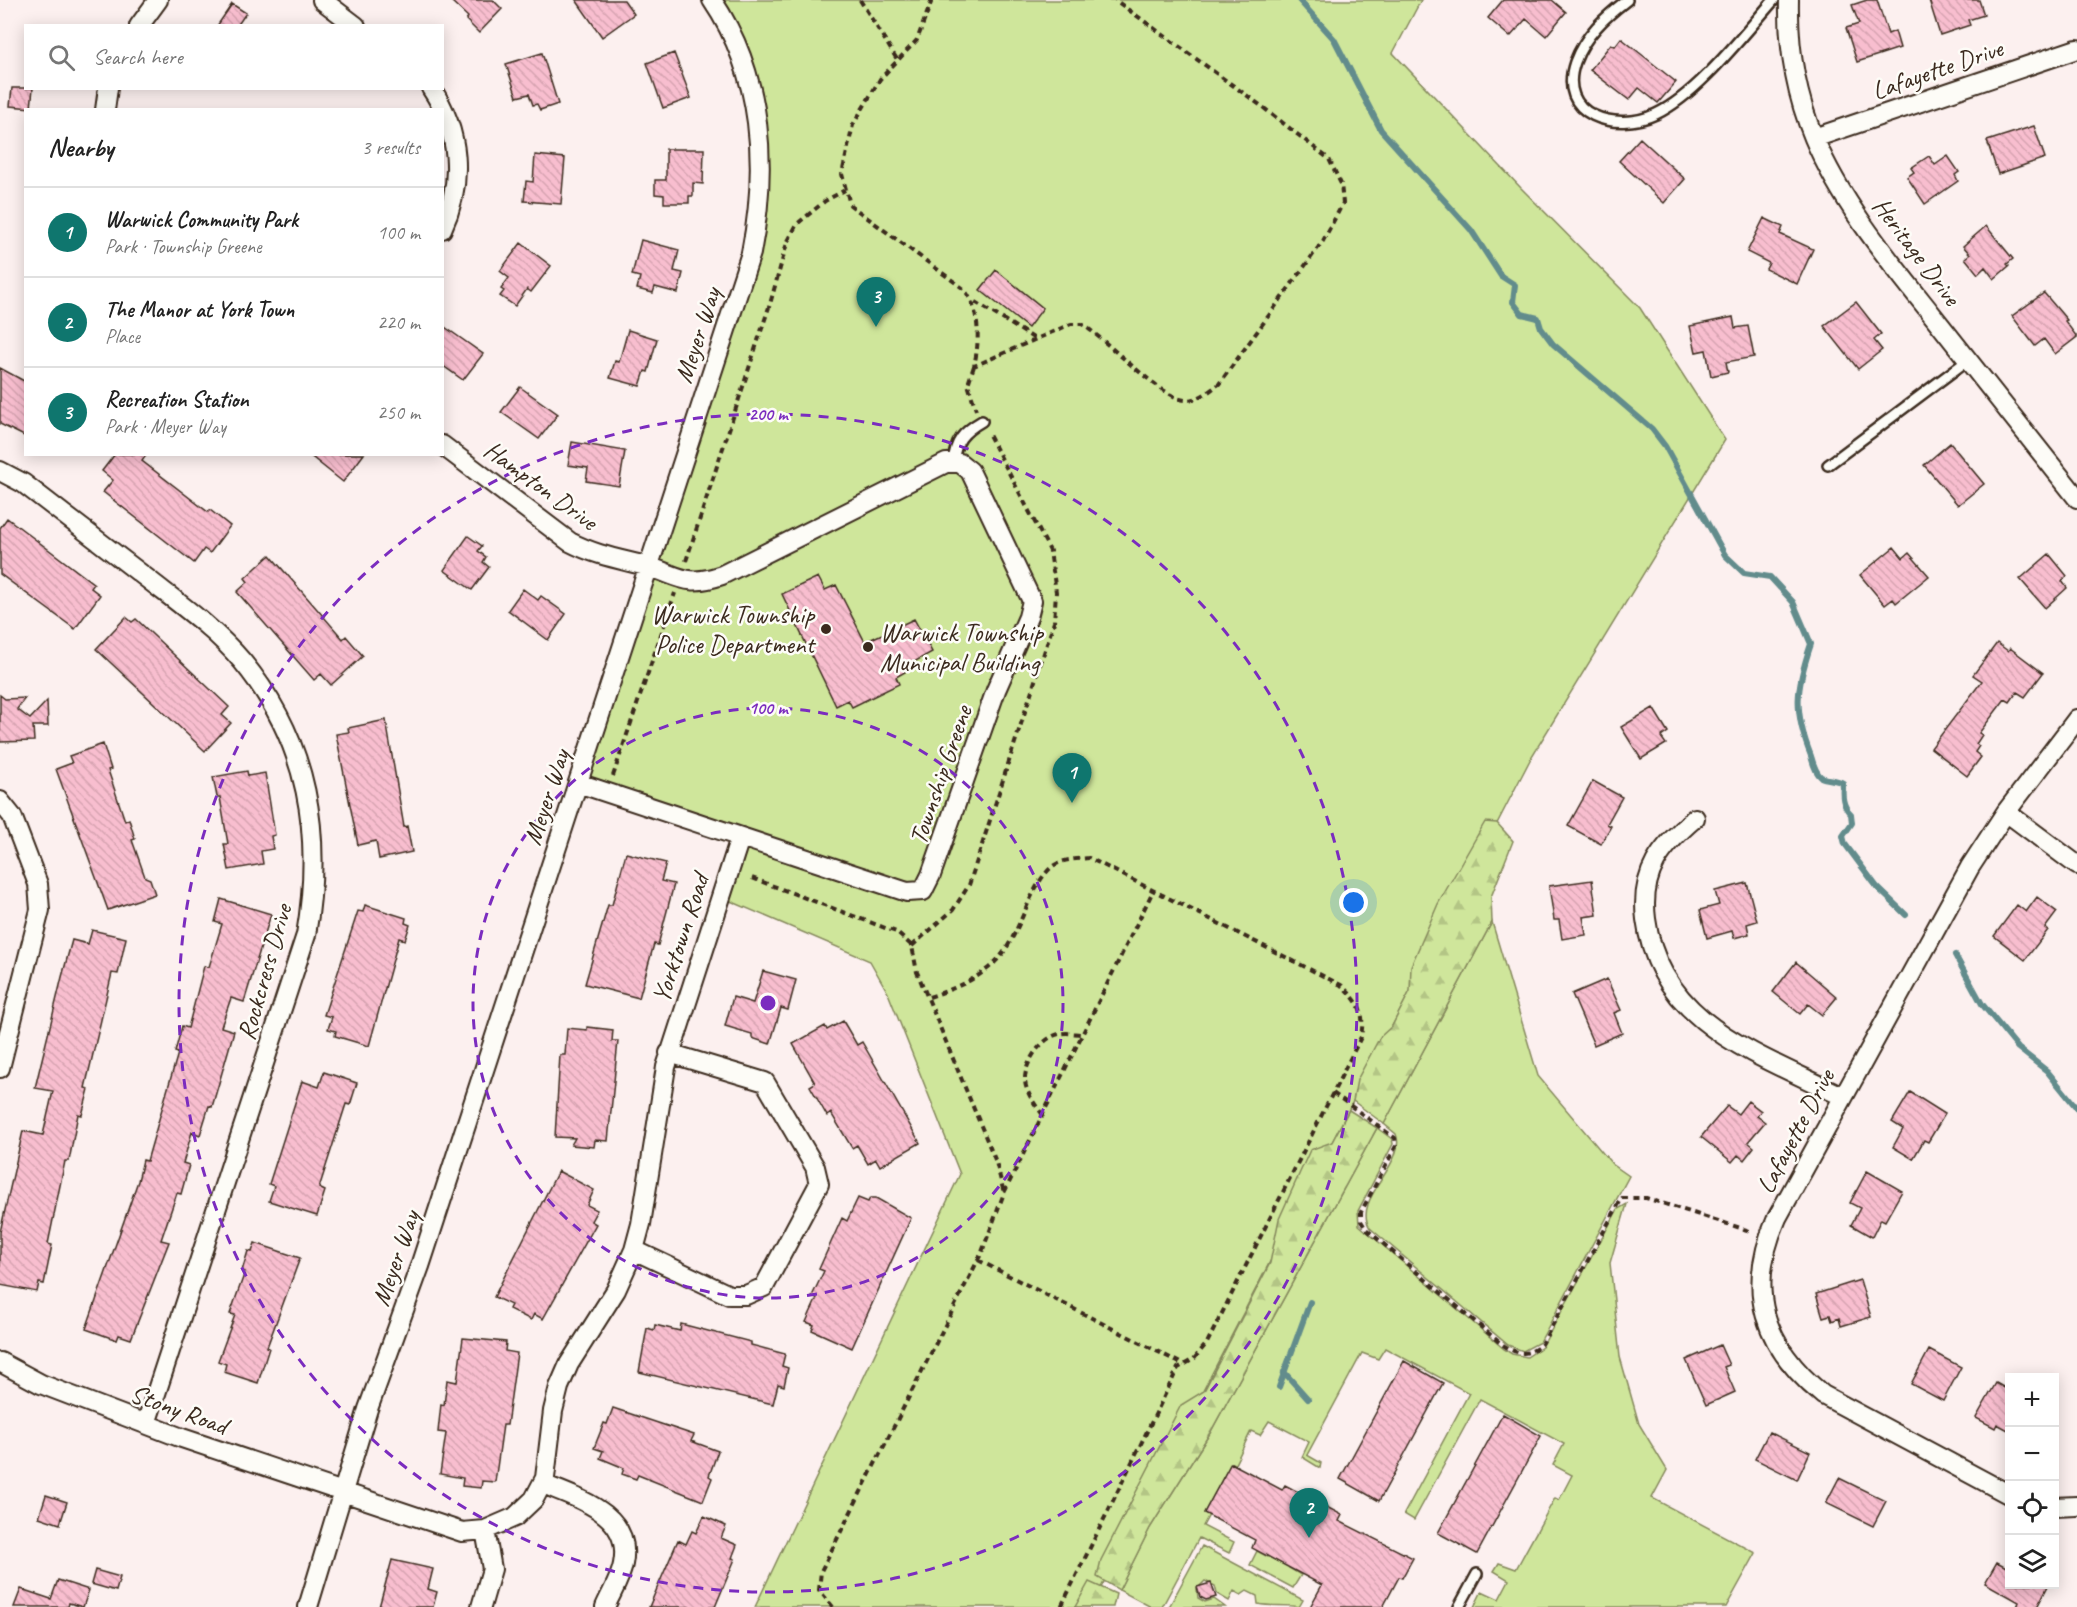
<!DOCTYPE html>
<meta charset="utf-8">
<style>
body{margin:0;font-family:Caveat,sans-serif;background:#f2f2f2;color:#222}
.controls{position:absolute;right:18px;bottom:18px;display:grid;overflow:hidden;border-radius:0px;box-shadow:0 3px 15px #0003}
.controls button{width:54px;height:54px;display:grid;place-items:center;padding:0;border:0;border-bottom:2px solid #e0e0e0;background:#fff;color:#222;font:30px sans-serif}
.you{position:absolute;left:1354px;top:903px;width:21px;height:21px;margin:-15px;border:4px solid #fff;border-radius:50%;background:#1a73e8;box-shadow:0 0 0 9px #1a73e833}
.badge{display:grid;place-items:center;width:39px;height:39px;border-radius:50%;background:#0f766e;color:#fff;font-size:20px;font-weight:700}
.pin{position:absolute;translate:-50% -50px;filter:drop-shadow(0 2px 3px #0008)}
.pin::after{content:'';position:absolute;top:32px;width:21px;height:18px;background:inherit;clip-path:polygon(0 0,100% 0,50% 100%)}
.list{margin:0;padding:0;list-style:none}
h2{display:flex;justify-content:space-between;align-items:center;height:78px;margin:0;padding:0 24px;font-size:26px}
h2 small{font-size:20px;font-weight:400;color:#767676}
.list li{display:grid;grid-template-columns:39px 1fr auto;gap:18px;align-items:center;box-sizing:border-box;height:90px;padding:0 24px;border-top:2px solid #e0e0e0}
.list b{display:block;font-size:22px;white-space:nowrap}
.list p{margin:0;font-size:20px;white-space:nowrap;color:#767676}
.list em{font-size:20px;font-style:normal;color:#767676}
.icon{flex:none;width:33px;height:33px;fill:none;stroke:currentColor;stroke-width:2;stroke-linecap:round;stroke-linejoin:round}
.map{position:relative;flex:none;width:2077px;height:1607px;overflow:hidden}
.search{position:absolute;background:#fff;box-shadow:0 3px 15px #0003;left:24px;top:24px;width:420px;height:66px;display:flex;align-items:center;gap:15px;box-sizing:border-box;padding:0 21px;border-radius:0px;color:#767676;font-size:22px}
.panel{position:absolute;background:#fff;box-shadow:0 3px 15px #0003;left:24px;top:108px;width:420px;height:348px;border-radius:0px}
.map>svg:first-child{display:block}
.green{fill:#cfe69b;stroke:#85885c;stroke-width:1.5}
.forest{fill:url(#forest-firs);stroke:#85885c;stroke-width:1.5}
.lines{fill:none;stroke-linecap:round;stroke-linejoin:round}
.stream{stroke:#628c8c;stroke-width:6}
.building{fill:url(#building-back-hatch);stroke:#3b2a1e;stroke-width:1.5}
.lane-casing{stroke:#3b2a1e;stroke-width:14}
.street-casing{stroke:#3b2a1e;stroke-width:22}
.path{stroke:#3b2a1e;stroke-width:4;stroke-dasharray:6 4.5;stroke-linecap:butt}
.lane{stroke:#fdfcf7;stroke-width:9}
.street{stroke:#fdfcf7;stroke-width:18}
.ring{fill:none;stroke:#7b2cbf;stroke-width:3;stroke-dasharray:10 8}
.poi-dot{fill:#3b2a1e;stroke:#fdfcf7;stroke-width:2}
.labels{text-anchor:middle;stroke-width:5;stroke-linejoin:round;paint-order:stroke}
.street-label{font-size:26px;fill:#3b2a1e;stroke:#fdfcf7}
.poi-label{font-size:26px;fill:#3b2a1e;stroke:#fdfcf7;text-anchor:end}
.centre{fill:#7b2cbf;stroke:#fdfcf7;stroke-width:3}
.ring-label{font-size:18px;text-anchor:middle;font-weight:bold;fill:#7b2cbf;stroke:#fdfcf7;stroke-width:5;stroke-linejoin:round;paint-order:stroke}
</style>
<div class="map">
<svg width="2077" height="1607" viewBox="0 0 2077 1607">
<defs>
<pattern id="forest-firs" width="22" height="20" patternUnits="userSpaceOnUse" patternTransform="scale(1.5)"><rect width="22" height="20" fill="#cfe69b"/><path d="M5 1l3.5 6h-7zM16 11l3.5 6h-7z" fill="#b3c585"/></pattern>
<pattern id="building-back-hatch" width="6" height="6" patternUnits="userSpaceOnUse" patternTransform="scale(1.5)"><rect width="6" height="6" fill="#f8becf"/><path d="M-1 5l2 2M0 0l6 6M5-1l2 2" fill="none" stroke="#d6a3b1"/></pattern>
</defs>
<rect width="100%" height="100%" fill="#fcf0ef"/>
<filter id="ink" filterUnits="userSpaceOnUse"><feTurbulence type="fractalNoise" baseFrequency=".0167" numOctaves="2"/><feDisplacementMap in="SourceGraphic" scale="12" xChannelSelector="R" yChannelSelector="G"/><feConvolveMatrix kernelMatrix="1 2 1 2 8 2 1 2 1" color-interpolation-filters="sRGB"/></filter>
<g filter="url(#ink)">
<path class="green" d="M711,0H1421L1393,53L1521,188L1640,308L1725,440L1532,756L1091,1607H755L960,1174L888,993L870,961L721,897L740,839L578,783L751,253L761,145L737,49Z
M1492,922L1538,1076L1612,1164L1629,1176L1540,1342L1523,1351L1508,1345L1370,1228C1351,1199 1408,1163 1396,1134L1384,1124Z
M1377,1128L1392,1139L1393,1144L1358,1211L1359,1225L1504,1349L1512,1354L1527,1357L1542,1347L1618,1209L1627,1204L1610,1263L1620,1357L1639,1424L1667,1470L1652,1498L1756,1553L1726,1607H1474L1482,1591L1499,1599L1509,1580L1494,1571L1499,1563L1516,1569L1555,1498L1559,1500L1572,1475L1553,1465L1564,1444L1480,1399L1414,1520L1404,1514L1469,1393L1385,1348L1378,1359L1362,1353L1307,1455L1321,1463L1320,1468L1302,1457L1309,1442L1269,1421L1260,1435L1251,1431L1235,1464L1231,1463L1204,1513L1209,1515L1203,1526L1234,1542L1229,1553L1199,1538L1162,1607H1151L1119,1590L1150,1528L1210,1433Z
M1202,1546L1303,1600L1299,1607C1286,1604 1271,1607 1258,1604L1257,1596L1247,1591L1241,1595L1234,1591L1229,1601L1217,1594L1215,1586L1205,1581L1197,1589L1198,1598L1205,1602L1214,1599L1225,1607H1169Z
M1272,1549L1293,1560L1289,1568L1301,1575L1293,1588L1250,1565L1257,1551L1268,1557Z"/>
<path class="forest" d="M1485,822L1497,823L1513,841L1491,897L1492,922L1384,1124L1353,1101L1357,1080L1380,1037L1392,1026L1410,991L1411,966L1438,904Z
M1349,1110L1377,1128L1210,1433L1150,1528L1119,1590L1097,1577L1101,1560L1181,1405L1204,1391L1270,1263L1279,1219L1310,1150L1332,1142Z
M1089,1582L1116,1594L1113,1607H1075Z"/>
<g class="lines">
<path class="stream" d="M1299,0L1334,39L1381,130L1471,230L1501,276L1515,285L1513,302L1522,314L1538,318L1541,328L1553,344L1652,429L1665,446L1725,555L1744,573L1770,577L1793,602L1811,644C1796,688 1793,711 1811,756C1813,763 1815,772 1821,777C1827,780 1837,779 1843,783C1842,795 1842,806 1851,814L1852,823L1843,836L1845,844L1877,887L1906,915
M1955,955L1982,1004L2018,1048L2047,1071L2077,1108
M1284,1372L1308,1399
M1279,1387L1310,1302"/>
</g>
<path class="building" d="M450,0H493L502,9L479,33L466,20L468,17Z
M576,0H624L634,14L602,37Z
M1503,0H1552L1566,12L1546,36L1526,19L1510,37L1488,18Z
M1867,0H1877L1888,34L1895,31L1900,48L1857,62L1846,28L1859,24L1852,5Z
M1929,0H1979L1984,15L1968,20L1970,25L1940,35Z
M232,4L246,13L237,26H217Z
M1621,38L1676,82L1658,103L1639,88L1629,100L1590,70L1611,44L1615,46Z
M542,53L558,104L540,110L537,104L533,105L529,94L517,97L506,64Z
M674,53L691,98L663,108L647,63Z
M12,88H33L31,108L10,106Z
M2034,126L2045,158L1998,174L1987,141Z
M1640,138L1685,179L1664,203L1619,161Z
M666,149H704L703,184L693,183V196H689V203H664V195L655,194V180H666Z
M535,155L565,158L561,204L524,201L526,181L533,182Z
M1929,156L1935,165L1948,156L1959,172L1955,175L1958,181L1925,204L1907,177L1914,172L1911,168Z
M1764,218L1783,227L1780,234L1813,249L1797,284L1766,269L1769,263L1747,252Z
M1986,226L2013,259L2007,264L2009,266L1994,279L1985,267L1978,274L1965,258L1970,254L1963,246Z
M641,240L679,250L674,271L683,273L678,293L655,287L653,293L637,289L640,277L632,275Z
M521,243L551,266L531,292L527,289L515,306L500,296L504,291L501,289L509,278L500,271Z
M996,270L1043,308L1028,328L980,290Z
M2044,293L2067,320L2065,321L2077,337L2055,354L2044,339L2035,346L2012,316Z
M1856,302L1881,334L1874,340L1882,350L1858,369L1824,326Z
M1733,317L1735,328L1748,326L1754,357L1726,362L1728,372L1711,376L1706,350L1696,352L1690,326Z
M442,325L483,354L463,380L442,365Z
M628,330L657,339L648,372L645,371L640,386L610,378L615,361L619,362Z
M0,368L26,382V437L0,424Z
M520,387L558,414L539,439L501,412Z
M572,442L625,451L619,486L586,481L588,468L568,465Z
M1950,443L1984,484L1958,505L1924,465Z
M115,454H147L142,461L208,512L210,510L230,526L210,553L204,549L194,563L103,492L113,480L102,471Z
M308,454H364L343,482Z
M7,518L94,584L91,588L100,595L75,629L0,574V528Z
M468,536L482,546L478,551L486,557L483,562L489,567L472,590L444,570Z
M1894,547L1903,558L1909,553L1929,576L1896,603L1893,599L1885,605L1860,575Z
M2049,554L2067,576L2062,581L2067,588L2045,608L2020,579Z
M270,555L343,639L346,636L363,656L331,685L321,674L314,680L237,592L248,582L245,578Z
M818,577L825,590L836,585L865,642L914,619L932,652L903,668L905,672L896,677L899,684L852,707L848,700L836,706L782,594Z
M523,589L538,600L541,596L566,614L548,640L508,610Z
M126,617L132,622L136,619L229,707L222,715L231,723L205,751L96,649Z
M1997,643L2008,651L2010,648L2043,673L2025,697L2017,692L2010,702L2005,699L1979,733L1982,735L1976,744L1979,746L1975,752L1981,757L1967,776L1931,748L1982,681L1973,675Z
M0,695L5,699L25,698L17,709L30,719L47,701L48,726H33L34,741L0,742Z
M1653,708L1668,732L1661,737L1666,744L1641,759L1621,727Z
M386,720L404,827L407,826L412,852L379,859L376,841L358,845L336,734L349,732L348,728Z
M103,744L111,769L108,770L125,821L129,819L135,839L132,840L145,877L150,879L155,894L108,910L56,769L72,763L69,756Z
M247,771L248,776L265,773L275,835L271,836L273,849L261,851L263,864L229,870L224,844H228L220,797H217L213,777Z
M1593,781L1622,797L1607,824L1611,826L1601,844L1568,826Z
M626,853L666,863L661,881L674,884L658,945L654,944L639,998L585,984L608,905H612Z
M1592,880L1597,915L1583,917L1586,935L1562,939L1559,920H1554L1549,886Z
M1747,883L1757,921L1747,924L1749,934L1734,938L1732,931L1707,938L1700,910L1719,905L1715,891Z
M2037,897L2057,912L2045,928L2048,930L2025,960L1994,936L2017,905L2026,912Z
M221,899L271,914L244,1002L231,998L221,1027L234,1031L212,1107L209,1106L200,1135L192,1132L183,1163L189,1165L181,1194L177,1193L161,1240L169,1242L131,1339L119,1335L117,1340L86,1329L138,1181L143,1160L147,1161L178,1053L175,1052L182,1026L188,1028L204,966L209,967L222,924L215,922Z
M365,905L406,918L405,923L410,925L405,940L399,938L369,1046L335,1036L336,1031L328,1029L332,1017L324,1015L358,911L363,912Z
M92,930L126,938L118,974L112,973L85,1088L89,1089L82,1115L78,1114L69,1161H65L48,1244L52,1245L44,1284L39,1283L37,1292L0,1285V1232L23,1131L43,1135L53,1091L35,1088L62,977L72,940L88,944Z
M1796,962L1837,997L1822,1015L1808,1004L1800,1014L1773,992Z
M763,971L796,980L788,1010L781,1008L770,1044L752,1038V1034L725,1026L733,997L753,1003Z
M1607,979L1621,1010L1614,1013L1622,1033L1594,1045L1572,994Z
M843,1021L857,1045L862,1042L920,1143L880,1166L876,1159L868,1164L857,1145L852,1148L831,1113L827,1116L810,1086L815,1083L793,1044L825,1026L827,1030Z
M587,1027L613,1030L612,1041H618L608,1141L595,1140L594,1147L571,1145L575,1138L555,1137L560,1055H565L567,1028L587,1030Z
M324,1072L357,1083L350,1105L346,1104L319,1188L325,1191L317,1216L269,1201L274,1186L269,1184L302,1081L319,1087Z
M1910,1092L1945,1114L1928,1142L1924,1140L1913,1159L1893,1147L1903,1129L1892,1122Z
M1748,1101L1761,1111L1757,1116L1765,1122L1748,1142L1754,1147L1744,1160L1738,1155L1732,1162L1701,1137L1727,1106L1738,1114Z
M558,1171L594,1190L587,1205L597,1210L591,1221L596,1224L543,1319L534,1314L531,1320L509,1309L511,1305L494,1297Z
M1867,1171L1902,1191L1885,1221L1881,1219L1872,1237L1851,1225L1860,1208L1850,1203Z
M858,1198L868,1202L870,1198H876L911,1218L852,1348L812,1330L814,1325L806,1322L817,1298L812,1296L824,1271L819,1269L842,1218L847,1221Z
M255,1243L300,1258L267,1347L269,1348L258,1383L224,1372L226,1364L218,1361L235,1315L230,1314L245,1272L242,1271L248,1251L252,1252Z
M1860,1280L1871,1317L1841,1326L1839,1318L1832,1321L1830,1315L1823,1317L1816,1294Z
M681,1324L751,1342V1345L785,1354L782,1366L788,1368L784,1386L778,1384L773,1404L639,1372L647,1328L654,1330L655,1325L680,1331Z
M463,1338L506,1342L505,1351L517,1353L507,1425H503L495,1482L482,1481L481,1488L462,1486L463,1478L440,1474L446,1433L438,1432L441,1404L444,1405L447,1380L457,1382Z
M1720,1345L1729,1365L1724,1367L1735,1392L1706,1405L1686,1360Z
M1929,1350L1961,1367L1943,1401L1911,1384Z
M1404,1361L1443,1383L1379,1501L1340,1479Z
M1996,1383L2010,1391V1431L1997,1424L1995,1428L1976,1418Z
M613,1408L694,1435L691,1441L718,1451L709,1476L712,1478L703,1501L638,1475L636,1479L622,1474L624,1468L600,1458L603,1451L594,1448L604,1423L607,1424Z
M1503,1414L1541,1436L1477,1554L1438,1533Z
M1769,1432L1810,1452L1797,1480L1755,1459Z
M1231,1463L1282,1490L1285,1485L1342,1515L1339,1521L1413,1558L1402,1578L1399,1577L1383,1607H1310L1322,1585L1252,1548L1255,1540L1204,1513Z
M1839,1478L1886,1501L1873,1526L1826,1503Z
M46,1495L67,1502L60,1524L39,1517Z
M704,1516L726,1526L721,1538L737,1545L732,1558L735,1559L715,1607H649L678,1540L686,1544L692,1531L696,1533Z
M392,1560L433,1569L428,1589L437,1592L433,1607H379Z
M1997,1562L2010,1569V1584H2049L2037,1607H2017L2019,1602L1985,1583Z
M95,1570L120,1577L116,1591L91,1584Z
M58,1580L89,1590L83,1607L69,1603L68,1607H14L21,1589L51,1599Z
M1211,1583L1216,1597L1206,1600L1200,1597L1197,1587Z"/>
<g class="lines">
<g class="lane-casing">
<path id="lane" d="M1627,0C1605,17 1585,35 1575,62C1556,116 1616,133 1656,114C1698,94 1743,35 1774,0
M953,463C955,441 963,432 982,421
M1828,465L1968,360
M1459,1607L1477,1574"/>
</g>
<g class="street-casing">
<path id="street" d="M322,0L356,26
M1789,0C1788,46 1796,95 1814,138C1841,202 1887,258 1930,312C1979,374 2028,436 2077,498
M139,26L158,0
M431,88C460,131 464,182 442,229
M105,110L108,88
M1814,138L2077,49
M442,445L570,542C595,555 619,559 646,566C679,575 685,588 722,575L946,463H960L970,471L1032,601L1028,617L996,690L931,875L923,891L907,892L578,783
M0,471L23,483C65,515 107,548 149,580C181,605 215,629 242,661C309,742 323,835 306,935L146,1424
M0,801L12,816L38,884L40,910L6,1044H0
M2006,812L2077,865
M1695,818C1661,847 1640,872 1646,919C1659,1024 1760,1055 1842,1096
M0,1068L6,1044
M634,1250L729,1295H746L764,1287L819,1184L815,1167L765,1082L669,1053
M0,1362L41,1384L182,1438L462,1532L485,1530L515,1517L534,1499L545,1478L553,1411L559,1387L569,1364L616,1290L634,1250L641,1224L666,1067L740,838
M543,1484C579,1499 633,1514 623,1564C621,1578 611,1593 605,1607
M2010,1495L1823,1395C1763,1346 1745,1290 1777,1218L1970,867L2006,812L2077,719
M2054,1507L2077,1506
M308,1607L368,1409L420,1266L751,253C768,167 763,75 712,0
M481,1607L492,1569L485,1530"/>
</g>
<path class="path" d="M860,0L898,61
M932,0L917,40L880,79L853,125L842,174L850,205L964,289C980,310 980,340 974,366L1071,324H1082C1105,339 1164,400 1186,400C1199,400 1210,391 1219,384L1323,241L1343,203L1341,184L1329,159L1260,105L1115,0
M975,302L1035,339
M974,366L968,384L976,410
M686,561L770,304L787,243L797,224L825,201L845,190
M613,776L675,593
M752,878L896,932L912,946L917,972L996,1162L1004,1193
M912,946L953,910L969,885L1054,622L1056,592L1050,551L988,433
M929,997C956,988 980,979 1000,957C1021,932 1030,884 1053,866C1063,859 1077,859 1089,858L1341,985C1360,1003 1365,1011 1361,1037L1207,1343L1194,1359L1178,1368L1061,1607
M1333,1093L1395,1138L1396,1146L1361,1212V1221L1366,1229L1499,1342C1515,1354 1527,1358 1542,1344L1622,1198H1646L1753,1232
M1043,1115C1036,1106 1026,1093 1025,1081C1024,1063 1041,1038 1059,1034C1066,1032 1075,1034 1083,1034
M978,1260L1184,1365
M833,1607L819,1590L821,1571L982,1252L1004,1193L1154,889"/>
<use href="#lane" class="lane"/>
<use href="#street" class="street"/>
</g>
</g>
<g class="ring">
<circle cx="768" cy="1003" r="295"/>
<circle cx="768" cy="1003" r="589"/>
</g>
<g class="poi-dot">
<circle cx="826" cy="629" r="6"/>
<circle cx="868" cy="647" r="6"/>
</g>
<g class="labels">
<g class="street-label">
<text transform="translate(1937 69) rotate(-19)" y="9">Lafayette Drive</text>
<text transform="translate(1917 251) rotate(53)" y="9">Heritage Drive</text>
<text transform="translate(697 335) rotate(-72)" y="9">Meyer Way</text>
<text transform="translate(541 485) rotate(36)" y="9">Hampton Drive</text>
<text transform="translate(940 775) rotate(-71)" y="9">Township Greene</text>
<text transform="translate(546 797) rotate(-72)" y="9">Meyer Way</text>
<text transform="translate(680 938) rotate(-72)" y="9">Yorktown Road</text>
<text transform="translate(264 972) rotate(-74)" y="9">Rockcress Drive</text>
<text transform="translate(1795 1131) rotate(-62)" y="9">Lafayette Drive</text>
<text transform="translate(395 1258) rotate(-71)" y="9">Meyer Way</text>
<text transform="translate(179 1409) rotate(20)" y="9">Stony Road</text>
</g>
<g class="poi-label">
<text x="814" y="623">Warwick Township<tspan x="814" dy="30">Police Department</tspan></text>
<text x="880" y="641" text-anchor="start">Warwick Township<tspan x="880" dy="30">Municipal Building</tspan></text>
</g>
</g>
<circle cx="768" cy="1003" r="9" class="centre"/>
<g class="ring-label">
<text x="768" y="420">200 m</text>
<text x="768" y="714">100 m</text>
</g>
</svg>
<div class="controls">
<button>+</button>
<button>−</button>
<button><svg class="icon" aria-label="locate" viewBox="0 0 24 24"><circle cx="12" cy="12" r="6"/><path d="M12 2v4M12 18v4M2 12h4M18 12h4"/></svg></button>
<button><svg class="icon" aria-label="layers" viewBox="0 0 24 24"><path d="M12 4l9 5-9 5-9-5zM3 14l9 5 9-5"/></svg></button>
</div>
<div class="you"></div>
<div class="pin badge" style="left:1072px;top:803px">1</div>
<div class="pin badge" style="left:1309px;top:1538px">2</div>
<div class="pin badge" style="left:876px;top:327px">3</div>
<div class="search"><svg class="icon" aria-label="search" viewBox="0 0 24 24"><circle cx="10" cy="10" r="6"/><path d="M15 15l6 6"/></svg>Search here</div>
<section class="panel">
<h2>Nearby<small>3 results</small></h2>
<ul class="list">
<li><span class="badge">1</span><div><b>Warwick Community Park</b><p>Park · Township Greene</p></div><em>100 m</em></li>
<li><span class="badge">2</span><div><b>The Manor at York Town</b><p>Place</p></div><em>220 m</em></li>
<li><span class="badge">3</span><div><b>Recreation Station</b><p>Park · Meyer Way</p></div><em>250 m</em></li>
</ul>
</section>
</div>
